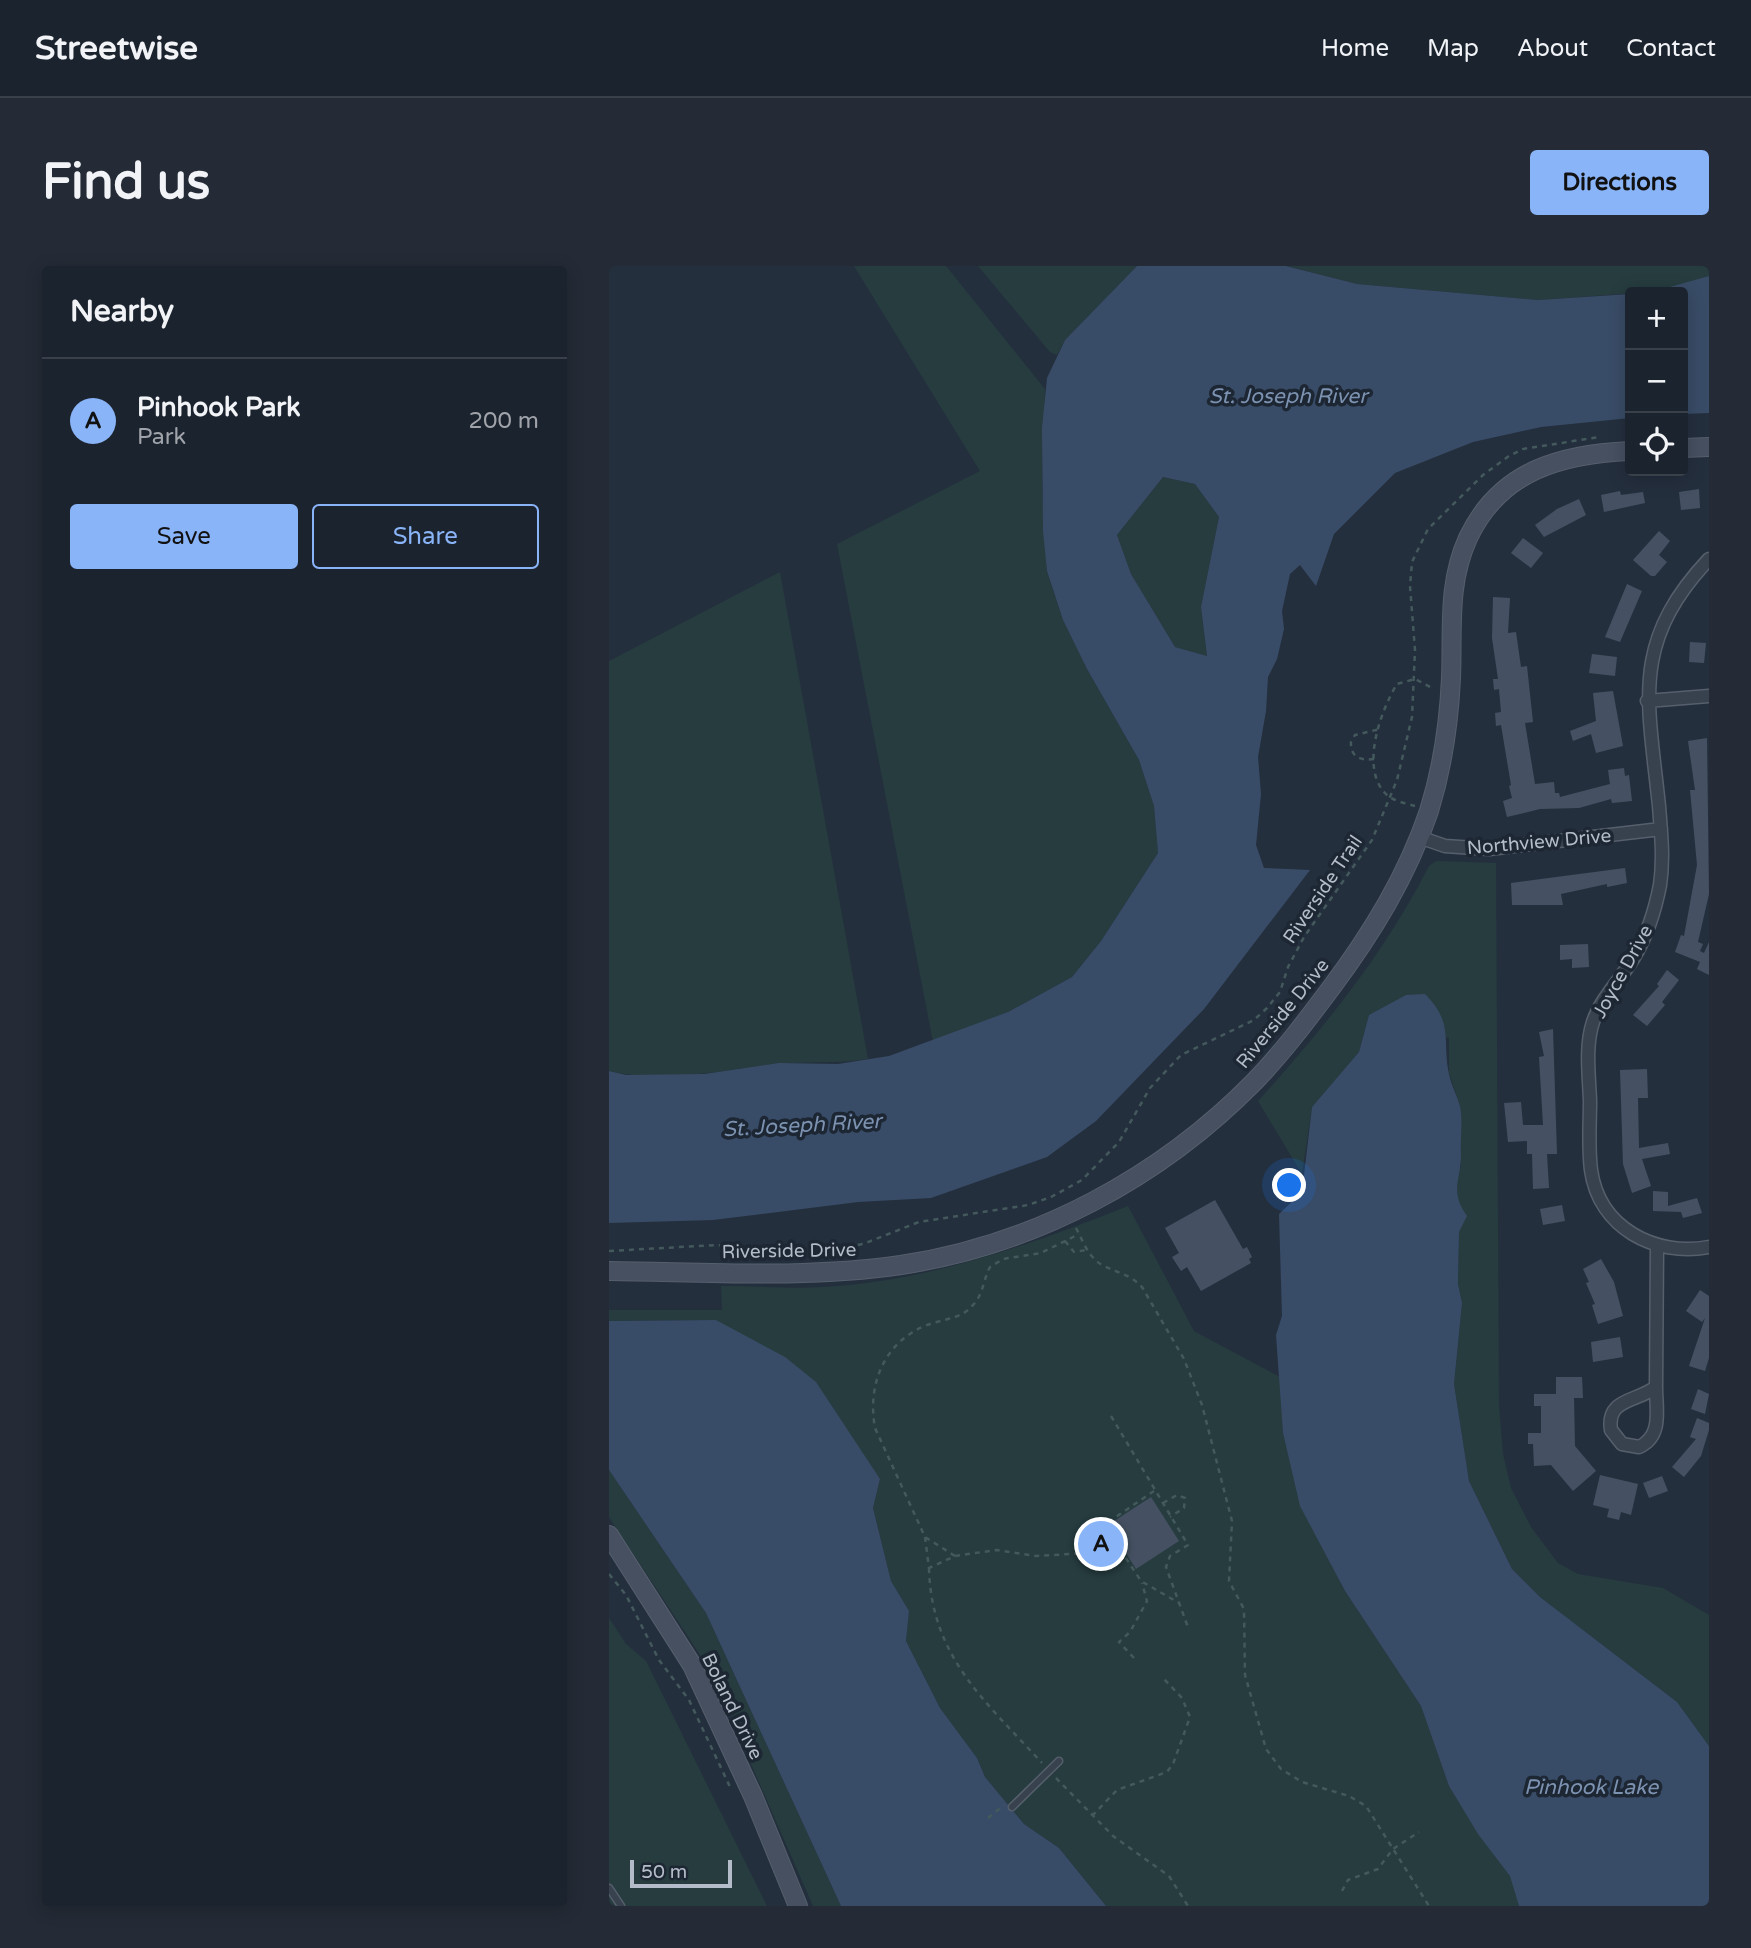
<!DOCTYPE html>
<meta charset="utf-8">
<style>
body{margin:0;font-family:"Varela Round",sans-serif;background:#242b36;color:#f1f3f6}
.controls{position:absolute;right:21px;top:21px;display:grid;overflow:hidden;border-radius:7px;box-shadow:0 4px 18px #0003}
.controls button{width:63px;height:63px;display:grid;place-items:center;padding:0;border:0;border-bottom:2px solid #39404a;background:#1b232e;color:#f1f3f6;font:35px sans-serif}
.scale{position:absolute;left:21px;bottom:18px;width:102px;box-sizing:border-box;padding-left:7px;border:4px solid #b4bcc9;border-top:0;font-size:19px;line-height:24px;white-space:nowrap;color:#b4bcc9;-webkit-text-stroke:5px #1d2633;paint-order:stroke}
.you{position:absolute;left:681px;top:920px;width:24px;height:24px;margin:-18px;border:5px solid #fff;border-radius:50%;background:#1a73e8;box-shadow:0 0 0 10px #1a73e833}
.badge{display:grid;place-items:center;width:46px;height:46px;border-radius:50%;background:#8ab4f8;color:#111;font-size:23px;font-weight:700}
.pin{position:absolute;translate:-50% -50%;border:4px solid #fff;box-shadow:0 2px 7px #0006}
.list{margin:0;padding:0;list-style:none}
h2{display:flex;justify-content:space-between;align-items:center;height:91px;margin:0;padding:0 28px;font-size:30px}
h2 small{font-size:23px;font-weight:400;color:#a0a4aa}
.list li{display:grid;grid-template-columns:46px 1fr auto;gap:21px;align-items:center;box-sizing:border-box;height:126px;padding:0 28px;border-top:2px solid #39404a}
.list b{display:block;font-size:26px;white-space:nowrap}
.list p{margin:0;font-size:23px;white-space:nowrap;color:#a0a4aa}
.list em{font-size:23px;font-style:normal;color:#a0a4aa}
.actions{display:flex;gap:14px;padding:21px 28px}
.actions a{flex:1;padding:16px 0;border:2px solid #8ab4f8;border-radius:7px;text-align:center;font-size:24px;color:#8ab4f8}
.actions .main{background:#8ab4f8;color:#111}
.icon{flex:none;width:38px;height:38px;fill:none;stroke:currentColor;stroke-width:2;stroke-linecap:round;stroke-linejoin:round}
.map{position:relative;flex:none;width:1100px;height:1640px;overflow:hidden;border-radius:7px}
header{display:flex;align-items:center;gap:42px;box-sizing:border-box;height:98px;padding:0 35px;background:#1b232e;border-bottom:2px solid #39404a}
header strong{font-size:33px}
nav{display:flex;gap:38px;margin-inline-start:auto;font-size:24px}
.intro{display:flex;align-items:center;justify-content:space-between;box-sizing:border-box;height:168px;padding:0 42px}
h1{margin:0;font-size:49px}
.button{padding:18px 32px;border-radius:7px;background:#8ab4f8;color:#111;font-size:24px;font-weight:700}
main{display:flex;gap:42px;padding:0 42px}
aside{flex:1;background:#1b232e;border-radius:7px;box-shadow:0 4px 18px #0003}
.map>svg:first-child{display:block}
.green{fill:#263c3f}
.water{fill:#394c67;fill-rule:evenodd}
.building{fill:#455162}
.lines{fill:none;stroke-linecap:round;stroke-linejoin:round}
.lane-casing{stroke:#565f6c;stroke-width:9}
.street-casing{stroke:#565f6c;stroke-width:15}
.secondary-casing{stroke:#565f6c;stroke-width:20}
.path{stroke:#44595c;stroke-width:2.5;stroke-dasharray:5 5;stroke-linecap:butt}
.lane{stroke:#38414e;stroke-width:6}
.street{stroke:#38414e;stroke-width:12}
.secondary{stroke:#465061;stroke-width:18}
.labels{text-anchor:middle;stroke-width:7;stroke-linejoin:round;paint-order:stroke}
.street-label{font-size:19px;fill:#b4bcc9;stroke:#1d2633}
.water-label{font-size:21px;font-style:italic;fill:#7c92b1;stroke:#1d2633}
</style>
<header>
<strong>Streetwise</strong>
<nav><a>Home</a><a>Map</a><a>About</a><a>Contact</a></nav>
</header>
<div class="intro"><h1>Find us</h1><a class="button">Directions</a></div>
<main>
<aside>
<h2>Nearby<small></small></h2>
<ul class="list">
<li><span class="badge">A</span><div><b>Pinhook Park</b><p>Park</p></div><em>200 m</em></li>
</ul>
<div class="actions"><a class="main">Save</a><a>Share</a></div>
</aside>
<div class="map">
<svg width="1100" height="1640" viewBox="0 0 1100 1640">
<rect width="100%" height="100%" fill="#242f3e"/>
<path class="green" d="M245,0H337L436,123L433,223L438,305L454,354L478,403L530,494L545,540L549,587L492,675L463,711L399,746L324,776L228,278L371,205Z
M369,0H528L456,74L448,89L441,86Z
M678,0H1100V10L1053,25L929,34L748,18Z
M554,211L586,218L610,251L592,341L598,390L566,381L522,308L508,269Z
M171,306L259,793C228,798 198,795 167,798C113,804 54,818 0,805V395Z
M827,595L887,597L890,1138L894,1188L902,1222L922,1261L949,1297L969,1308L1054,1322L1100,1349V1480L1068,1436L931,1331L903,1303L860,1215L845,1118L853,1037L849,1018L850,966L857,950L847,935V910L852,901L851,840L840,807V772L760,749L750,786L703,841L693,908L649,835C715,762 775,688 820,600Z
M519,940L585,1065L671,1111L674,1167L692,1240L736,1325L812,1440L840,1520L869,1567L902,1610L910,1640H497L450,1582L415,1558L376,1511L368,1492L331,1442L297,1375L300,1345L282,1315L264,1242L271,1213L107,1054L0,1055V1044H113L112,1020C146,1020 180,1023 214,1021C321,1015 420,979 519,940Z
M0,1204L97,1347L232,1640H204L101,1404L0,1251Z
M0,1352L17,1378L37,1395L158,1640H0Z"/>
<path class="water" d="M528,0H677L748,18L929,34L1021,28V152L932,161L864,176L786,207L725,268L707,320L691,299L681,308L673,345L675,363L668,393L659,411L657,445L649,491L652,528L647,579L655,602L701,604L595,743L487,855L438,891L322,932L249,936L104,954L0,957V805L17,809L95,808L170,797L229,798L280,790L399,746L463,711L492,675L549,587L545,540L530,494L478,403L454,354L438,305L434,265L433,162L438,112L456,74ZM554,211L586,218L610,251L592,341L598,390L566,381L522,308L508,269Z
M1100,10V147L1074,148V26H1043Z
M816,728C845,757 833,774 840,808C842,819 848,829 851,840C854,855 851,873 852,889C852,915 840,924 858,950L850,966L849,1018L853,1037L845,1118L860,1215L903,1303L931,1331L1068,1436L1100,1480V1640H910L901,1610L869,1568L840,1520L812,1440L736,1325L691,1240L674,1167L667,1069L673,1050L670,948L693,926L703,841L750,786L760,749L797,729Z
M107,1054L176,1091L207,1116L271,1213L264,1242L282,1315L300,1345L297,1375L331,1442L368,1492L376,1511L415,1558L450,1582L497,1640H232L97,1347L0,1204V1055Z"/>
<path class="building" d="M1090,223L1091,242L1072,244L1070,226Z
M1011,225L1012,229L1034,226L1036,237L995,246L992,229Z
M970,233L977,249L935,271L926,259L948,243Z
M1050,265L1061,275L1050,289L1058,296L1046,310H1042L1024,294Z
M914,272L934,287L922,302L902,287Z
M1018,318L1033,325L1011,376L996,371Z
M884,331L901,332L899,367L907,366L912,401L918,400L924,456L916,457L926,518L945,516L946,527H950L951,531L1001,518L999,504L1015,502L1016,510L1020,509L1023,535L1003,537L1002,533L970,542L931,543L898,551L894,535L903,532L900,520L902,519L892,459L887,460L886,447L892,446L890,423L885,424L884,413H889L883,372Z
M1081,376L1097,377L1095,397L1080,396Z
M983,388L1008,391L1006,410L980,407Z
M1004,425L1014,480L987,487L982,468L964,475L961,465L987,455L984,427Z
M1098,472L1100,628L1089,676L1094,678L1091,685L1095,687L1100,676V709L1088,703L1091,696L1066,686L1072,669L1075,670L1088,599L1081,524H1086L1079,475Z
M1016,602L1018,617L998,621V618L952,628L954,639H903L902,617Z
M979,678L980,701L963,702V693L951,694V679Z
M1058,704L1070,714L1053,736L1056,739L1038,760L1024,749L1050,720L1048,718Z
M944,763L948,888H938L940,922L924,923L923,888H918V875L899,876L895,837L912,836L914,859H934L930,791L935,790L930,766Z
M1038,803L1039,832H1029L1030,882L1059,877L1061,888L1033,893L1042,920L1023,927L1014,898L1011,804Z
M1044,925L1059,926V940L1088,932L1093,947L1074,952L1072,946L1044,945Z
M606,934L634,983L638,981L643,991L640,993L642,997L592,1025L578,1001L572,1005L563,991L570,987L556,962Z
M953,939L956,955L934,959L931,943Z
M992,993L1005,1016L1014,1050L989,1058L983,1039L986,1038L977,1017L980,1016L974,1003Z
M1091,1024L1100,1030V1092L1096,1105L1080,1100L1096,1052L1093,1056L1077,1045Z
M1011,1071L1014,1091L984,1096L982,1076Z
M947,1111H973L974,1132H965L966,1180L987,1205L964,1225L942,1199L925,1200L924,1178H919V1167H932V1140H925V1128H947Z
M1089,1123L1100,1128L1096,1148L1082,1143Z
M1088,1152L1100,1157V1164L1092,1190L1075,1211L1063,1201L1087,1173L1081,1171Z
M991,1209L1029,1218L1022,1249L1012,1246L1010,1254L998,1251L1000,1243L984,1239Z
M1053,1210L1059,1225L1040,1232L1034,1217Z
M542,1231L570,1275L527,1303L499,1259Z"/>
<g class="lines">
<g class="lane-casing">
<path id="lane" d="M403,1541L450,1495
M0,1622L12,1640"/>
</g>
<g class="street-casing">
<path id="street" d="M1100,293C1021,377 1039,434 1050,540C1052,566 1055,592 1051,619C1046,645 1038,670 1024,693C1011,714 992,732 984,756C976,780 980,809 981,835C981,857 979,881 982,904C990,962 1046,991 1100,981
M1038,435L1100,430
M810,571L836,580L880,583L1052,563
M1047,1121C1047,1144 1054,1170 1030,1181L1013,1178L1002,1164C997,1132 1028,1136 1047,1121Z
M1047,1121L1048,980"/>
</g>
<g class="secondary-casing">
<path id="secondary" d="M1074,182L1100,181
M0,1005C97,1006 196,1013 292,999C426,979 552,911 646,815C674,786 698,754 722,722C763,667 798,610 820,545C833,503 840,457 842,412C844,364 838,318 859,272C891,204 953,188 1021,185
M0,1269L83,1399L144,1530L189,1640"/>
</g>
<path class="path" d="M765,493C752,495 741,491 742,476L746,469L771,463
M806,540C796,537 783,535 776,527C751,501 772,444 788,418L806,413L825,423
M467,962C474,975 479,991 493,999C508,1007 521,1008 533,1021L575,1093L593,1139L623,1255L620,1315L635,1343L636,1409L657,1483L672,1503L693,1516L740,1530L757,1540L820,1640
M456,975L465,986L478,984
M0,985L108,979L177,987L219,985L254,978L310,956L419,939L442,931L473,914L510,876L541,822L572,789L645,754L658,742L671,726L679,701L695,671L763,574L788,514L803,451L806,384L801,320L803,296L819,263L874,209L900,190L914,183L990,171
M502,1150L579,1279L561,1290L557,1301L580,1364
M545,1225L495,1259L532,1315L570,1337
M554,1237L568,1229L576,1232L575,1242L561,1251
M316,1271L320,1302L346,1290L387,1284L427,1290L513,1285
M346,1290L316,1271L266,1162C258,1118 275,1076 318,1059C334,1053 352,1053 363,1040C374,1030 374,1014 381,1001L394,993L432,987L470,968
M320,1302C322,1391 377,1436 433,1497
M0,1308L17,1329L50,1394L80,1434L122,1523
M525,1392L510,1376L521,1366L538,1335L533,1317
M447,1512L504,1570L560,1610L579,1640
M483,1550L508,1524L558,1506L564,1498L581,1451L573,1432L555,1413
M379,1552L395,1539
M733,1625L739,1614L769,1603L784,1583L810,1566"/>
<use href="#lane" class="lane"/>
<use href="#street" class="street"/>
<use href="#secondary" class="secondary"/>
</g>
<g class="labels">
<g class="street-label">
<text transform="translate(930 575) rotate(-5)" y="7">Northview Drive</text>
<text transform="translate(713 623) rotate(-56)" y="7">Riverside Trail</text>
<text transform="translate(1013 705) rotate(-61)" y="7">Joyce Drive</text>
<text transform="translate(673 747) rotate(-51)" y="7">Riverside Drive</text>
<text transform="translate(180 984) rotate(-1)" y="7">Riverside Drive</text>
<text transform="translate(124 1440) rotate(64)" y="7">Boland Drive</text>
</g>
<g class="water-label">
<text x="679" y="137">St. Joseph River</text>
<text transform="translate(193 859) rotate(-3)" y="7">St. Joseph River</text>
<text x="982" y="1528">Pinhook Lake</text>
</g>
</g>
</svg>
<div class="controls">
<button>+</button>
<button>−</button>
<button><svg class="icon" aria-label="locate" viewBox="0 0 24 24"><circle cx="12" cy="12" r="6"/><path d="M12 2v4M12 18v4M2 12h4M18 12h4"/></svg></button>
</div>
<div class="scale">50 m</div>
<div class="you"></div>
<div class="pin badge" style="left:492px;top:1278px">A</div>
</div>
</main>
